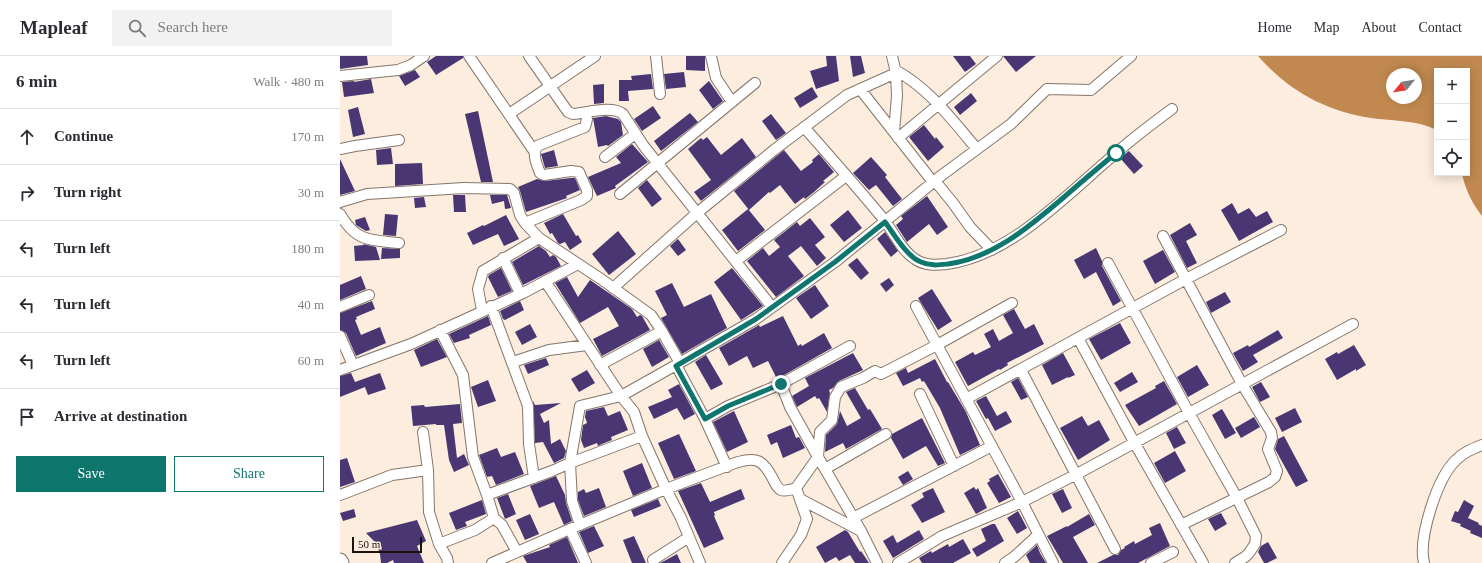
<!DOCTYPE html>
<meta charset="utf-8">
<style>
body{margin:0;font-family:Georgia,serif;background:#f2f2f3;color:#2b2b33}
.controls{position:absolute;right:12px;top:12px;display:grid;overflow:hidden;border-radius:0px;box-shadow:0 2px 10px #0003}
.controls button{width:36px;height:36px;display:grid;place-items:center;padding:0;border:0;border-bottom:1px solid #e1e1e2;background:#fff;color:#2b2b33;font:20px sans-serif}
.compass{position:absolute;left:1046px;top:12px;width:36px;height:36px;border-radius:50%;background:#fff;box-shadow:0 2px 10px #0003;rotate:240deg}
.scale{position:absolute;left:12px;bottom:10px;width:70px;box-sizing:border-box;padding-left:4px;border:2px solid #19140f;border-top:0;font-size:11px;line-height:14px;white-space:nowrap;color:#19140f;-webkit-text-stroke:3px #fceddf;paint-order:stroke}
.stop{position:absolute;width:12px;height:12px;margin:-9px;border:3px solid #0f766e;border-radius:50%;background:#fff}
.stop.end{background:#0f766e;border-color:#fff;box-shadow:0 1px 4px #0008}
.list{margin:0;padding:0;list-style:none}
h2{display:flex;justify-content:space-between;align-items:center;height:52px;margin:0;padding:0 16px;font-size:17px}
h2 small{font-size:13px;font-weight:400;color:#7c7c81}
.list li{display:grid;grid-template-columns:26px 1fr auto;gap:12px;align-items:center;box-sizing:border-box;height:56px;padding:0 16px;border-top:1px solid #e1e1e2}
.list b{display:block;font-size:15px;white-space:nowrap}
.list em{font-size:13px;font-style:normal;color:#7c7c81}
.actions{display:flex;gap:8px;padding:12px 16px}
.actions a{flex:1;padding:9px 0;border:1px solid #0f766e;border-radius:0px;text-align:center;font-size:14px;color:#0f766e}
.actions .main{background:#0f766e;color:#fff}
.icon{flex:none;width:22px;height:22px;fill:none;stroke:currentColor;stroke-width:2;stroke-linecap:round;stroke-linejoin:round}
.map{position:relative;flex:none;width:1142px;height:507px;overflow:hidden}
header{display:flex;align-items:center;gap:24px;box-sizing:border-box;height:56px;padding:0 20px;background:#fff;border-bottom:1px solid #e1e1e2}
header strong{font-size:19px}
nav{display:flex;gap:22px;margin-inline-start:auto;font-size:14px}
.search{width:280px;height:36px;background:#f2f2f3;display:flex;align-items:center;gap:10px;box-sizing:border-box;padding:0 14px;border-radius:0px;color:#7c7c81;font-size:15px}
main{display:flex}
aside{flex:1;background:#fff}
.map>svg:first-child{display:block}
.water{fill:#c1894f;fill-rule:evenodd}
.building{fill:#4a3672}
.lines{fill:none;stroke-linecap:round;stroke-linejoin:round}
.minor-casing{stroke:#83766a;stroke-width:12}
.highway-casing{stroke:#83766a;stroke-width:17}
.minor{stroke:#fff;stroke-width:10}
.highway{stroke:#fff;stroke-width:15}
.route{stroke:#0f766e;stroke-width:5}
</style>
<header>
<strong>Mapleaf</strong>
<div class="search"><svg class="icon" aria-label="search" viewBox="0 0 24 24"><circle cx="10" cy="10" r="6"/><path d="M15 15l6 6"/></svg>Search here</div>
<nav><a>Home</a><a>Map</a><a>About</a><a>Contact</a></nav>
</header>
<main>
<aside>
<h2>6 min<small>Walk · 480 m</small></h2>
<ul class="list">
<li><svg class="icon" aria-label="ahead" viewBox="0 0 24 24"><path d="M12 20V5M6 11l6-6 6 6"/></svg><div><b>Continue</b></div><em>170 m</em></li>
<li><svg class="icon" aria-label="right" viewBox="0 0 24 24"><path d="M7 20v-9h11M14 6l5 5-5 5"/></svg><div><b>Turn right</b></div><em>30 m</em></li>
<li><svg class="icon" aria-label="left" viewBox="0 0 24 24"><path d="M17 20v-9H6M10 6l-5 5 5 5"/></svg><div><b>Turn left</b></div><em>180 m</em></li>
<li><svg class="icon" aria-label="left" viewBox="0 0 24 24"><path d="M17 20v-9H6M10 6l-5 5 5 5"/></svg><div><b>Turn left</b></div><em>40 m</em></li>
<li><svg class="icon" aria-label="left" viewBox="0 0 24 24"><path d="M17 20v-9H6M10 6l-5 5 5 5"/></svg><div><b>Turn left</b></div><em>60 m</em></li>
<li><svg class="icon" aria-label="arrive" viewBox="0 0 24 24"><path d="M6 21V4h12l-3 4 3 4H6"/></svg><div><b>Arrive at destination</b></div></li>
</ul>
<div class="actions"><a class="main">Save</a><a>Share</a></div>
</aside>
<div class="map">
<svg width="1142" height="507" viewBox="0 0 1142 507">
<rect width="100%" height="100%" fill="#fceddf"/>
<path class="water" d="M918,0H1142V160C1132,147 1125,133 1122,117H1127V15H1097V74C1076,64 1054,65 1031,62C985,55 949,35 918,0ZM1052,18H1076V42H1052Z"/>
<path class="building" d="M0,0H27L28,9L0,13Z
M96,0H123V2L96,19L87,6Z
M346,0H365V15L346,14Z
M486,0H496L499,25L476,33L470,15L487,10Z
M510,0H521L525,17L513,21Z
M613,0H630L636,8L625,16Z
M663,0H696L676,16Z
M75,14L80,21L65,30L59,20Z
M344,16L346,31L326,33L324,18Z
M311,18L313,33L288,35L289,45H279V24H292L291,20Z
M31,23L34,37L4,41L2,26L14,25V26Z
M369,25L383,45L373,53L359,34Z
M264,28V47L254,48L253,29Z
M472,31L478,41L460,52L454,42Z
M631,37L637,45L620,59L614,51Z
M313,50L321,62L302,75L294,63Z
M18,51L25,78L13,81L8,54Z
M138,55L153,126H141L125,58Z
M350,57L358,66L321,95L314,85Z
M431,58L446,77L436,84L422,65Z
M266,60L278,63L281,66L283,79L268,90L267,89L258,91L253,62Z
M584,69L595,83L596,81L604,91L588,105L569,81Z
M367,81L381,99L402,82L416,101L361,145L354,136L371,124L348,93L361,82L363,84Z
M292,88L308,106L275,130L276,132L257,140L248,121L281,107L276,101Z
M51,92L53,108L37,109L36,94Z
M214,94L218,110L205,112L201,98Z
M444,94L461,115L473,106L472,104L479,98L494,116L483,125L485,126L474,136L465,143L464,141L455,148L440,129L430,137L429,136L409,154L394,135Z
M789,95L803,110L794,118L780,102Z
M531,101L547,119L545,121L562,143L553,150L536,129L529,134L513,117Z
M0,103L15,135L0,139Z
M82,107L83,128L55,130V108Z
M231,122H235L240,134L226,140L227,142L186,156L180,135L178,131L197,123L205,125Z
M307,124L322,143L312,151L298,132Z
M113,139H125L126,156H114Z
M150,139H167L171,152L165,153L164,145L152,148Z
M587,140L608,171L597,179L589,168L567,186L556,169L563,163L561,160Z
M84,141L86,151L75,152L74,142Z
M892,147L898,158L909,152L916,161L927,155L933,166L899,185L881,154Z
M408,153L425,174L398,195L382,174Z
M508,154L522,172L504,186L490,169Z
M45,158L58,159L56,180L43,179Z
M223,158L236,180L238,179L242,186L230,194L225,186L220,188L218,187L212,177L210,178L204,167Z
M166,159L179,183L164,190L158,178L133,189L127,177L143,169L144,170Z
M25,161L30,174L26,175L16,169L15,164Z
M470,162L485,181L475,189L486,202L477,210L461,190L448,200L464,220L436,241L407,205L423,192L429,200L440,191L434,184L457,166L460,170Z
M850,167L857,179L846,185L857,207L847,212L830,179Z
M278,175L296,198L269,219L252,198Z
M545,176L558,195L551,201L537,183Z
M338,183L346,194L338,200L330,190Z
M23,188L36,191L40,204L15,205L14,190L24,189Z
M199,190L206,195L210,201L213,199L216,201L221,210L183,229L172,206Z
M42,192L60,193V202L41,203Z
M756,192L762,205V210L781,245L773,250L756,216L744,223L734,204Z
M823,194L835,216L815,228L803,205Z
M517,202L529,217L521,224L508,209Z
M161,212L172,235L158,241L148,221L149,219Z
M392,212L423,250L401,264L374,226Z
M21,220L26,233L0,244V229Z
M227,221L238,241L250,224L292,253L297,261L300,259L302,260L310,274L262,300L253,283L279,270L268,251L240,267L215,227Z
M549,222L554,229L546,236L540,228Z
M332,227L344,251L371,238L387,272L342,298L321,262L327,259L315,235Z
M475,229L489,250L471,263L456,242Z
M592,233L612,265L598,274L578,242Z
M885,236L891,246L871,257L866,246Z
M32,245L35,253L16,261L17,263L15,264L21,279L40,271L46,287L16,300L6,277L0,274V257Z
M180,245L184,254L165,264L163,263L160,255Z
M674,253L685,273L694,268L704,288L667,307L668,309L660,314L659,313L628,330L615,306L633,296L635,299L651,291L644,278L653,273L659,285L673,277L663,259Z
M148,260L151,269L129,279L130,282L114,287L109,278Z
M443,260L458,290L461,288L462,290L484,277L492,292L437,323L428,305L413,312L407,300L389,310L379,292L419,269L420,271Z
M780,267L791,287L761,304L749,283Z
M190,268L197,281L182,289L175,276Z
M938,274L943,282L913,299L918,306L903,315L893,297L908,289L909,291Z
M97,283L107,301L81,311L74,294Z
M319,284L329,301L312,311L303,293Z
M1014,289L1026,309L1016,315V313L997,324L985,303L997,296L998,298Z
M513,297L523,314L499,325L493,332L489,334L490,337L487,356L479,342L477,343L475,340L457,351L452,340L469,330L465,322Z
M723,297L735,319L728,322V321L712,329L702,309Z
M366,299L383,328L371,334L355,306Z
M206,302L209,309L188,318L184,309Z
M595,303L607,326H608L626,356L640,389L620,399L600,352L584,325L582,326L580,322L563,330L556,317L566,312L568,317Z
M857,309L869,329L848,341L837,321Z
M247,314L255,327L239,336L231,323Z
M792,316L798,326L780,336L774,327Z
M11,317L15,326L40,317L46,333L28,339L25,331L0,341V320Z
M678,322L688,341L681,344L671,326Z
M148,324L156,345L138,351L131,331Z
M824,325L837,348L799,370L785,349L816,332L815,330Z
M921,326L930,341L920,346L912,331Z
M339,328L355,358L344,364L337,352L314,363L308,351L332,341L328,334Z
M515,332L528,354L530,353L542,373L506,393L503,387L485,396L486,379L497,368L500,355L507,370L521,362L506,336Z
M646,340L657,360L666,355L672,366L655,375L648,362L646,363L636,345Z
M193,345L195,349L221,347L200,358L204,367L209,364L211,388L220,383L226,395L224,402L214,407L203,386L195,387Z
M120,348L122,367L113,368L117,402L124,398L129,409L114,416L109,404L104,369H96V368L73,370L71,350L84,349L85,351Z
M264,351L268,360L280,355L288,374L271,381L272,384L262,388L258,390L257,387L244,392L241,384L243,369L247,367L245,361L246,355Z
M955,352L962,366L942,376L935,362Z
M882,353L896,377L885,383L872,359Z
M394,355L408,386L387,396L373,366Z
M742,360L748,370L759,364L770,384L738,404L720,372Z
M914,361L920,371L901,382L895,372Z
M582,362L605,407L598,410L586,390L563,403L551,382L552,378Z
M451,369L456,382L459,381L465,392L443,402L437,386L431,389L427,379Z
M837,371L846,387L834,393L826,377Z
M339,378L356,415L334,423L318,387Z
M944,380L968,425L956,431L935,393L938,383Z
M157,392L161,401L175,396L184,418L156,429L152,420L147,421L139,399Z
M835,395L846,415L825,427L814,407Z
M7,402L15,426L0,431V404Z
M302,407L312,432L293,440L283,415Z
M568,415L573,423L563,429L558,421Z
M658,418L671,441L659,447L647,427L650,425L649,423Z
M216,420L225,439L226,447L232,465L224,469L214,446L199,452L190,430Z
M361,427L370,446L401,433L405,443L374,456L375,459L374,460L384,483L364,492L338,435Z
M634,431L636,434L638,432L647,452L636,458L624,437Z
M259,432L266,451L244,460L238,444V436L244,433L246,437Z
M593,432L605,456L582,467L571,449L584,441L582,437Z
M723,433L732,452L722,457L712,438Z
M168,438L176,458L165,463L157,442Z
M318,443L321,450L294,461L291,454Z
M142,444L146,458L125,466L127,470L116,474L109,457Z
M1124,444L1134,450L1128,462L1139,467L1138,468L1142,470V482L1130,477L1131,475L1120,470L1121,468L1111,465L1115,455L1118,456Z
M14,453L16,461L3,465L0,457Z
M678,455L687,472L677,478L667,462Z
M881,457L887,468L875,475L868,463Z
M190,458L199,478L185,484L176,464Z
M749,458L755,469L733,481L748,507H723L707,480L727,470V471Z
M77,464L86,485L77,490L84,507H54L53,504L47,507H41L40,498L36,487L26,477Z
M820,467L830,490L798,507H757L773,499H778L781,494L785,492L784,491L794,485L795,488L812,479L809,472Z
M652,468H655L664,485L637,501L632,493L646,485L641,473Z
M254,470L264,490L248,497L239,476Z
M505,474L508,476L520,496L521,495L529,507H515L510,499L499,505L496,501L485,507L476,491Z
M579,474L584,483L553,502L543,485L553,479L557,487Z
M294,480L306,507H292L283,484Z
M227,481L238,507H187L183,500L210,491L209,489Z
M623,483L631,497L613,507H582L579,502L591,495L592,497L608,488L609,491Z
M928,486L937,502L927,507H924L918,496L921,490Z
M697,489L700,497L706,507H690L686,499Z
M337,498L341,507H320L326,504Z"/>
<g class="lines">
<g class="minor-casing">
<path id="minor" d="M129,0L194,95
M189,0L228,56L233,58C246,57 272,49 283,58L303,89L432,251
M316,0L320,38
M371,0L376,22L392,46
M555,14C589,32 612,64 637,93
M0,20L58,14L71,9L84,0
M520,33L593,126
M169,58L255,0
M464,71C491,102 519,133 545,165C554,177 562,195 575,203C585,210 596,209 607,208C672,199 727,138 775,98C793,82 813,67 832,53
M554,76L557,40L556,17
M558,82L657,0
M0,93L15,90L59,84
M265,101L295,78
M595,125L613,147L630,171L652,194
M280,138L415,27
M0,146L27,138L124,132L170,133L174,137L180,159L185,167L199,182L261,223L311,259L320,272L340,307
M0,158C16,186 30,184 59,187
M185,167L241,144L247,140V134L239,116L231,115L204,119L200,117C197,109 192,99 197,90L245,71L247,63L246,57
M823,180L902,328L931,376L932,382L928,393L937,415L935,421L929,426L841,469
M163,202L180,237
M396,205L506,120
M768,207L849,357L897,442L916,480L915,488L909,497L905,501L895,507
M205,225L281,340L336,309L365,363L388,350L441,328L510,290
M273,232L357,157L434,94L507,39L556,17L552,0
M151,250L188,350L189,388L194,422
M576,250L682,446L737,418L1013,268
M0,251L29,239
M142,254L138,233L143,215L199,182
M100,274L123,319L133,401L147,439
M0,280L13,309
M738,282L794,386L863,507
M173,306L209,294L247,289
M260,309L322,275
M336,309L416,263L495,206L602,119L671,68L707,33L751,34L791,0
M0,314L71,288L183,237L238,208
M681,314L775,493
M441,328L450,351L478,401L480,376L492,364L495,341L501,331L523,322L535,315L541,318L597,289L672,247
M580,338L614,410
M626,343L846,223L941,174
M365,363L387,411
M83,376L88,414
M485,413L546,378
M456,432L478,401L521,475
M0,439L52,419L88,414L89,456L99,488
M462,444L521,475L537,507
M154,462L147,439L212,415L230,407L232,445L240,469
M513,462L652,390
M313,504L349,481
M108,507L107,502L99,488L135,474L154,462L162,469L177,496
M152,507L230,473
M246,507L230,473L326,433L302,380L294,356L281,340L240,350L230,407L302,380
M360,507L341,462L326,433L395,407C417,400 423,404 433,423C435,427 437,432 441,434C446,436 452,433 456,432L467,463L461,479L442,507
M558,507L602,480L682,446L713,507
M665,507L674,501L698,479
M811,507L833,496
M1084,507C1078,482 1097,422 1116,404C1124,396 1132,393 1142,389"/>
</g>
<g class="highway-casing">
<path id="highway" d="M0,505L1,507"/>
</g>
<use href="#minor" class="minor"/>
<use href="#highway" class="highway"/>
</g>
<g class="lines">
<path class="route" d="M441,328L388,350L365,363L336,310L416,263L495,206L545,166C554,178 567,201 581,206C590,210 598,209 608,208C653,202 689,171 723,142C740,127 758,112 776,97"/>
</g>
</svg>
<div class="controls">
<button>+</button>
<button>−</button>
<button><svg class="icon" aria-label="locate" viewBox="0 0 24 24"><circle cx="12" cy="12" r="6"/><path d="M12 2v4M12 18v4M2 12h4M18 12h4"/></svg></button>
</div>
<svg class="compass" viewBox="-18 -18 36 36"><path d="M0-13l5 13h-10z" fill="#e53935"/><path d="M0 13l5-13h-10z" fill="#7c7c81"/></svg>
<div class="scale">50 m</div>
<div class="stop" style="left:776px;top:97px"></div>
<div class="stop end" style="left:441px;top:328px"></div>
</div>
</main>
